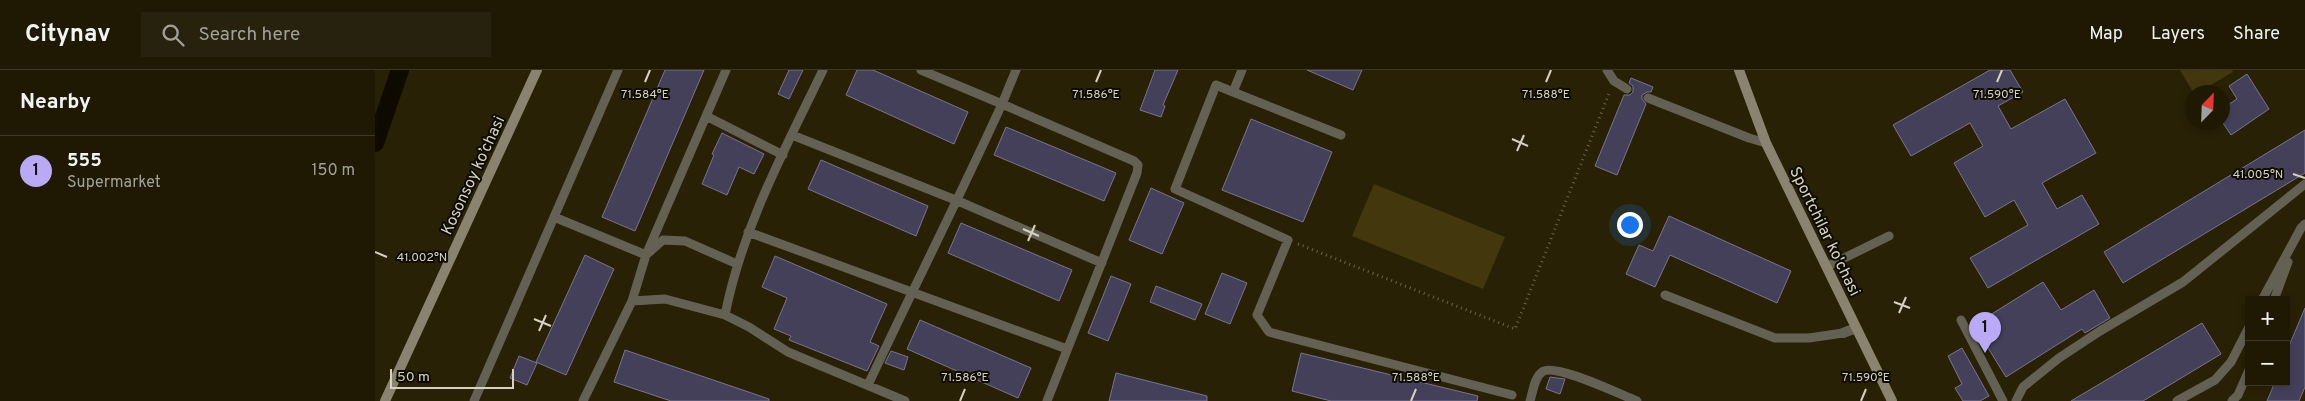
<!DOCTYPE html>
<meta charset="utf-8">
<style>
body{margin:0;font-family:Overpass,sans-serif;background:#27220e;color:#f1f3f6}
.controls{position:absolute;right:15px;bottom:15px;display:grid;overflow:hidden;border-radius:0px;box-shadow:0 2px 8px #0003}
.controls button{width:45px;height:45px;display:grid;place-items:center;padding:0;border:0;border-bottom:1px solid #3c3826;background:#1f1904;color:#f1f3f6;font:25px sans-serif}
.compass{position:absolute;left:1810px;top:15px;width:45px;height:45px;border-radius:50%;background:#1f1904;box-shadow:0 2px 8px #0003;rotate:23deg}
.scale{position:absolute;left:15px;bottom:12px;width:124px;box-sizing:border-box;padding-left:5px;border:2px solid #d6d1c2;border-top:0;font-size:14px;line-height:18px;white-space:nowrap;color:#d6d1c2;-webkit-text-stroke:4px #0e0b03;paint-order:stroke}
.you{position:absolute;left:1254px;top:154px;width:18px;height:18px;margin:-12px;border:4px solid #fff;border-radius:50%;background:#1a73e8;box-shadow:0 0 0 8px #1a73e833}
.badge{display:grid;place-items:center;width:32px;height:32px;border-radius:50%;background:#baaaf6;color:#111;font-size:16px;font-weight:700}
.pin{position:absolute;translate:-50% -41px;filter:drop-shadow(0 1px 2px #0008)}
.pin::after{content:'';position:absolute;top:26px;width:18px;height:15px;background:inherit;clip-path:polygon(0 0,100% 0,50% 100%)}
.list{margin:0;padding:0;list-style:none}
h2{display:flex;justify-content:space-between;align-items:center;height:65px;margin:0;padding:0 20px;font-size:21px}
h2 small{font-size:16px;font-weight:400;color:#a1a09a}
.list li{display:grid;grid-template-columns:32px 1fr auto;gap:15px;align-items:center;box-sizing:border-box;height:70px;padding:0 20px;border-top:1px solid #3c3826}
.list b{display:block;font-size:19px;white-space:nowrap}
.list p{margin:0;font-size:16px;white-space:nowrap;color:#a1a09a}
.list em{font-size:16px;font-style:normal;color:#a1a09a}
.icon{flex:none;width:28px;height:28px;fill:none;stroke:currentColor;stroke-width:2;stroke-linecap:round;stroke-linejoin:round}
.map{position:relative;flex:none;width:1930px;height:331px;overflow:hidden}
header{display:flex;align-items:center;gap:30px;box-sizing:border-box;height:70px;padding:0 25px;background:#1f1904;border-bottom:1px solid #3c3826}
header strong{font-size:24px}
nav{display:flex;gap:28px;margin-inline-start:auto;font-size:18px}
.search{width:350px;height:45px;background:#27220e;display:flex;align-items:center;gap:12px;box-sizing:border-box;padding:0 18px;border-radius:0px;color:#a1a09a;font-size:19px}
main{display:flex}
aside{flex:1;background:#1f1904}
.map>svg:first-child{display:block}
.green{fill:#43370e}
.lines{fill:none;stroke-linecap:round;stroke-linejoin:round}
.canal{stroke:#0f0a00;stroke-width:18}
.building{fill:#45405a;stroke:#79738f}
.path{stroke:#6a634d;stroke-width:3;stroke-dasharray:1 4;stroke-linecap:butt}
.lane{stroke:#646054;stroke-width:9}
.street{stroke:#646054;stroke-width:10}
.secondary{stroke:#898370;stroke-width:10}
.ticks{fill:none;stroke:#d6d1c2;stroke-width:2}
.labels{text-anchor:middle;stroke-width:4;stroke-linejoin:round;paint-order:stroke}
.street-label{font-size:16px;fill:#d6d1c2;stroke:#0e0b03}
.ticks-label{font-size:12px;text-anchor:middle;fill:#d6d1c2;stroke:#0e0b03;stroke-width:4;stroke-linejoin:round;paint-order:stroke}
</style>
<header>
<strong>Citynav</strong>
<div class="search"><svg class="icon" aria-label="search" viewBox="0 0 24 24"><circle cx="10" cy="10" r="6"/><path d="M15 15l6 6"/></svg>Search here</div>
<nav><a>Map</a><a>Layers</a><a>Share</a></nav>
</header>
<main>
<aside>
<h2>Nearby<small></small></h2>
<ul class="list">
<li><span class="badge">1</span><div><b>555</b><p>Supermarket</p></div><em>150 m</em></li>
</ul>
</aside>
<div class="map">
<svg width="1930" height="331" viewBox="0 0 1930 331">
<rect width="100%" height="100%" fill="#292106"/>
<path class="green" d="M1805,0H1857L1858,2L1824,22H1818Z
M999,114L1130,167L1108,219L977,166Z"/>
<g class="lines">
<path class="canal" d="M0,73L25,0"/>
</g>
<path class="building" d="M290,0H329L260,161L227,147Z
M414,0H428L414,29L403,24Z
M482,0H498L593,42L579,74L471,25Z
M780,0H803L788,35L790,36L786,47L765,40Z
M932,0H987L978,20Z
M1615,0H1635L1648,22L1623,36L1636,59L1690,29L1721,83L1667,113L1682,139L1707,125L1724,154L1613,218L1595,188L1653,155L1639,130L1610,147L1579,93L1608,76L1595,53L1536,86L1518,55Z
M1872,4L1894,39L1856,65L1848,53V38L1862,29L1854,16Z
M1256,8L1278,17L1276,22H1272L1267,25V29L1271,34L1242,105L1220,96L1249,25H1255L1258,22V16L1254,13Z
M876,49L957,82L928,152L847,120Z
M631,57L741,103L729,131L619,85Z
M1930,60V103L1748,213L1729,182Z
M347,63L389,84L379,104L364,97L352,125L327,114L339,85L337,84Z
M446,90L553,136L541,166L433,119Z
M776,118L809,133L787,184L754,170Z
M1294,146L1416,201L1402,233L1295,185L1280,217L1251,204L1264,175L1278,181Z
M586,153L697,200L684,231L573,183Z
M210,185L239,199L191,305L161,292Z
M400,186L512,234L495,272L504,276L492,301L414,270L416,266L399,259L412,228L387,217Z
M847,203L872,213L855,254L830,244Z
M736,206L756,214L733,271L713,263Z
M1668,212L1686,240L1719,220L1735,248L1710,263L1707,259L1631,307L1599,255Z
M781,216L827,234L820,250L775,232Z
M1930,238V317L1924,331H1892L1900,312H1911V283Z
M545,250L656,298L643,328L532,279Z
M1827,253L1846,284L1768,331H1696Z
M1587,278L1614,326L1605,331H1588L1580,318L1587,314L1573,286Z
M250,280L394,329V331H296L239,312Z
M516,281L533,287L529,300L510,293Z
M926,283L1103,326L1102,331H956L917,321Z
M144,286L162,293L152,315L135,308Z
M741,303L832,326V331H734Z
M1175,307L1190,309L1185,324L1171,319Z"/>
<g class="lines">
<path class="path" d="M923,174L1140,259L1235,21"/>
<path class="lane" d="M351,0L271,185L288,170L310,171L362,194
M546,0L627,34L641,0
M867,0L858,22L966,65
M1232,0L1239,11L1252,19
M858,22L841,15L800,119L913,170L882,245L894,262L1137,325
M1273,28L1374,68L1391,73
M331,46L408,85
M417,65L583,131L727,193
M179,147L271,185L257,231
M373,162L692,279
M1451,197L1514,166
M1290,225L1400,268H1434L1468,263
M1887,230L1926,158L1930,154
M1899,230L1913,192
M350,245L374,257L413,282L530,331
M1586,250L1628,331
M493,315C537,221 584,128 627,34L759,91L763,95L762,103L672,331
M99,331L243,0
M208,331L257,231L290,229L350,245C367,158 410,79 448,0
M1155,331C1158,322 1159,308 1167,302C1179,292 1246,325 1262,331
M1641,331L1648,317L1684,288L1725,261L1808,212L1930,114
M1802,331L1840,310L1856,292L1874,257
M1857,331L1863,325L1874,300"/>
<path class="street" d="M1468,263L1481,258"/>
<path class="secondary" d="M1364,0L1391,73L1517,331
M10,331L162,0"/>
</g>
<path class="ticks" d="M270,12L275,0M721,12L726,0M1171,12L1176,0M1622,12L1627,0M1137,69L1153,76M1142,81L1149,65M1918,104L1930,108M648,159L664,166M653,171L660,155M0,182L12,187M1519,232L1535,238M1524,243L1531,227M159,249L176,256M164,261L171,245M585,331L590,319M1036,331L1041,319M1486,331L1491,319"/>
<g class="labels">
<g class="street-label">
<text transform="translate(97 105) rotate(-65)" y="6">Kosonsoy ko’chasi</text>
<text transform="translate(1451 161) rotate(64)" y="6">Sportchilar ko'chasi</text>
</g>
</g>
<g class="ticks-label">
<text x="270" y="28">71.584°E</text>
<text x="721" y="28">71.586°E</text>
<text x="1622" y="28">71.590°E</text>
<text x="1171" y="28">71.588°E</text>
<text x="1883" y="108">41.005°N</text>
<text x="47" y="191">41.002°N</text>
<text x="590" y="311">71.586°E</text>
<text x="1041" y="311">71.588°E</text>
<text x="1491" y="311">71.590°E</text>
</g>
</svg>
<div class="controls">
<button>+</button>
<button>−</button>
</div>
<svg class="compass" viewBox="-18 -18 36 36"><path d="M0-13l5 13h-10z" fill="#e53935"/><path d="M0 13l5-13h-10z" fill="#a1a09a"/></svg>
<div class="scale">50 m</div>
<div class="you"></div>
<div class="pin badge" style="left:1610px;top:283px">1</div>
</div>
</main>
